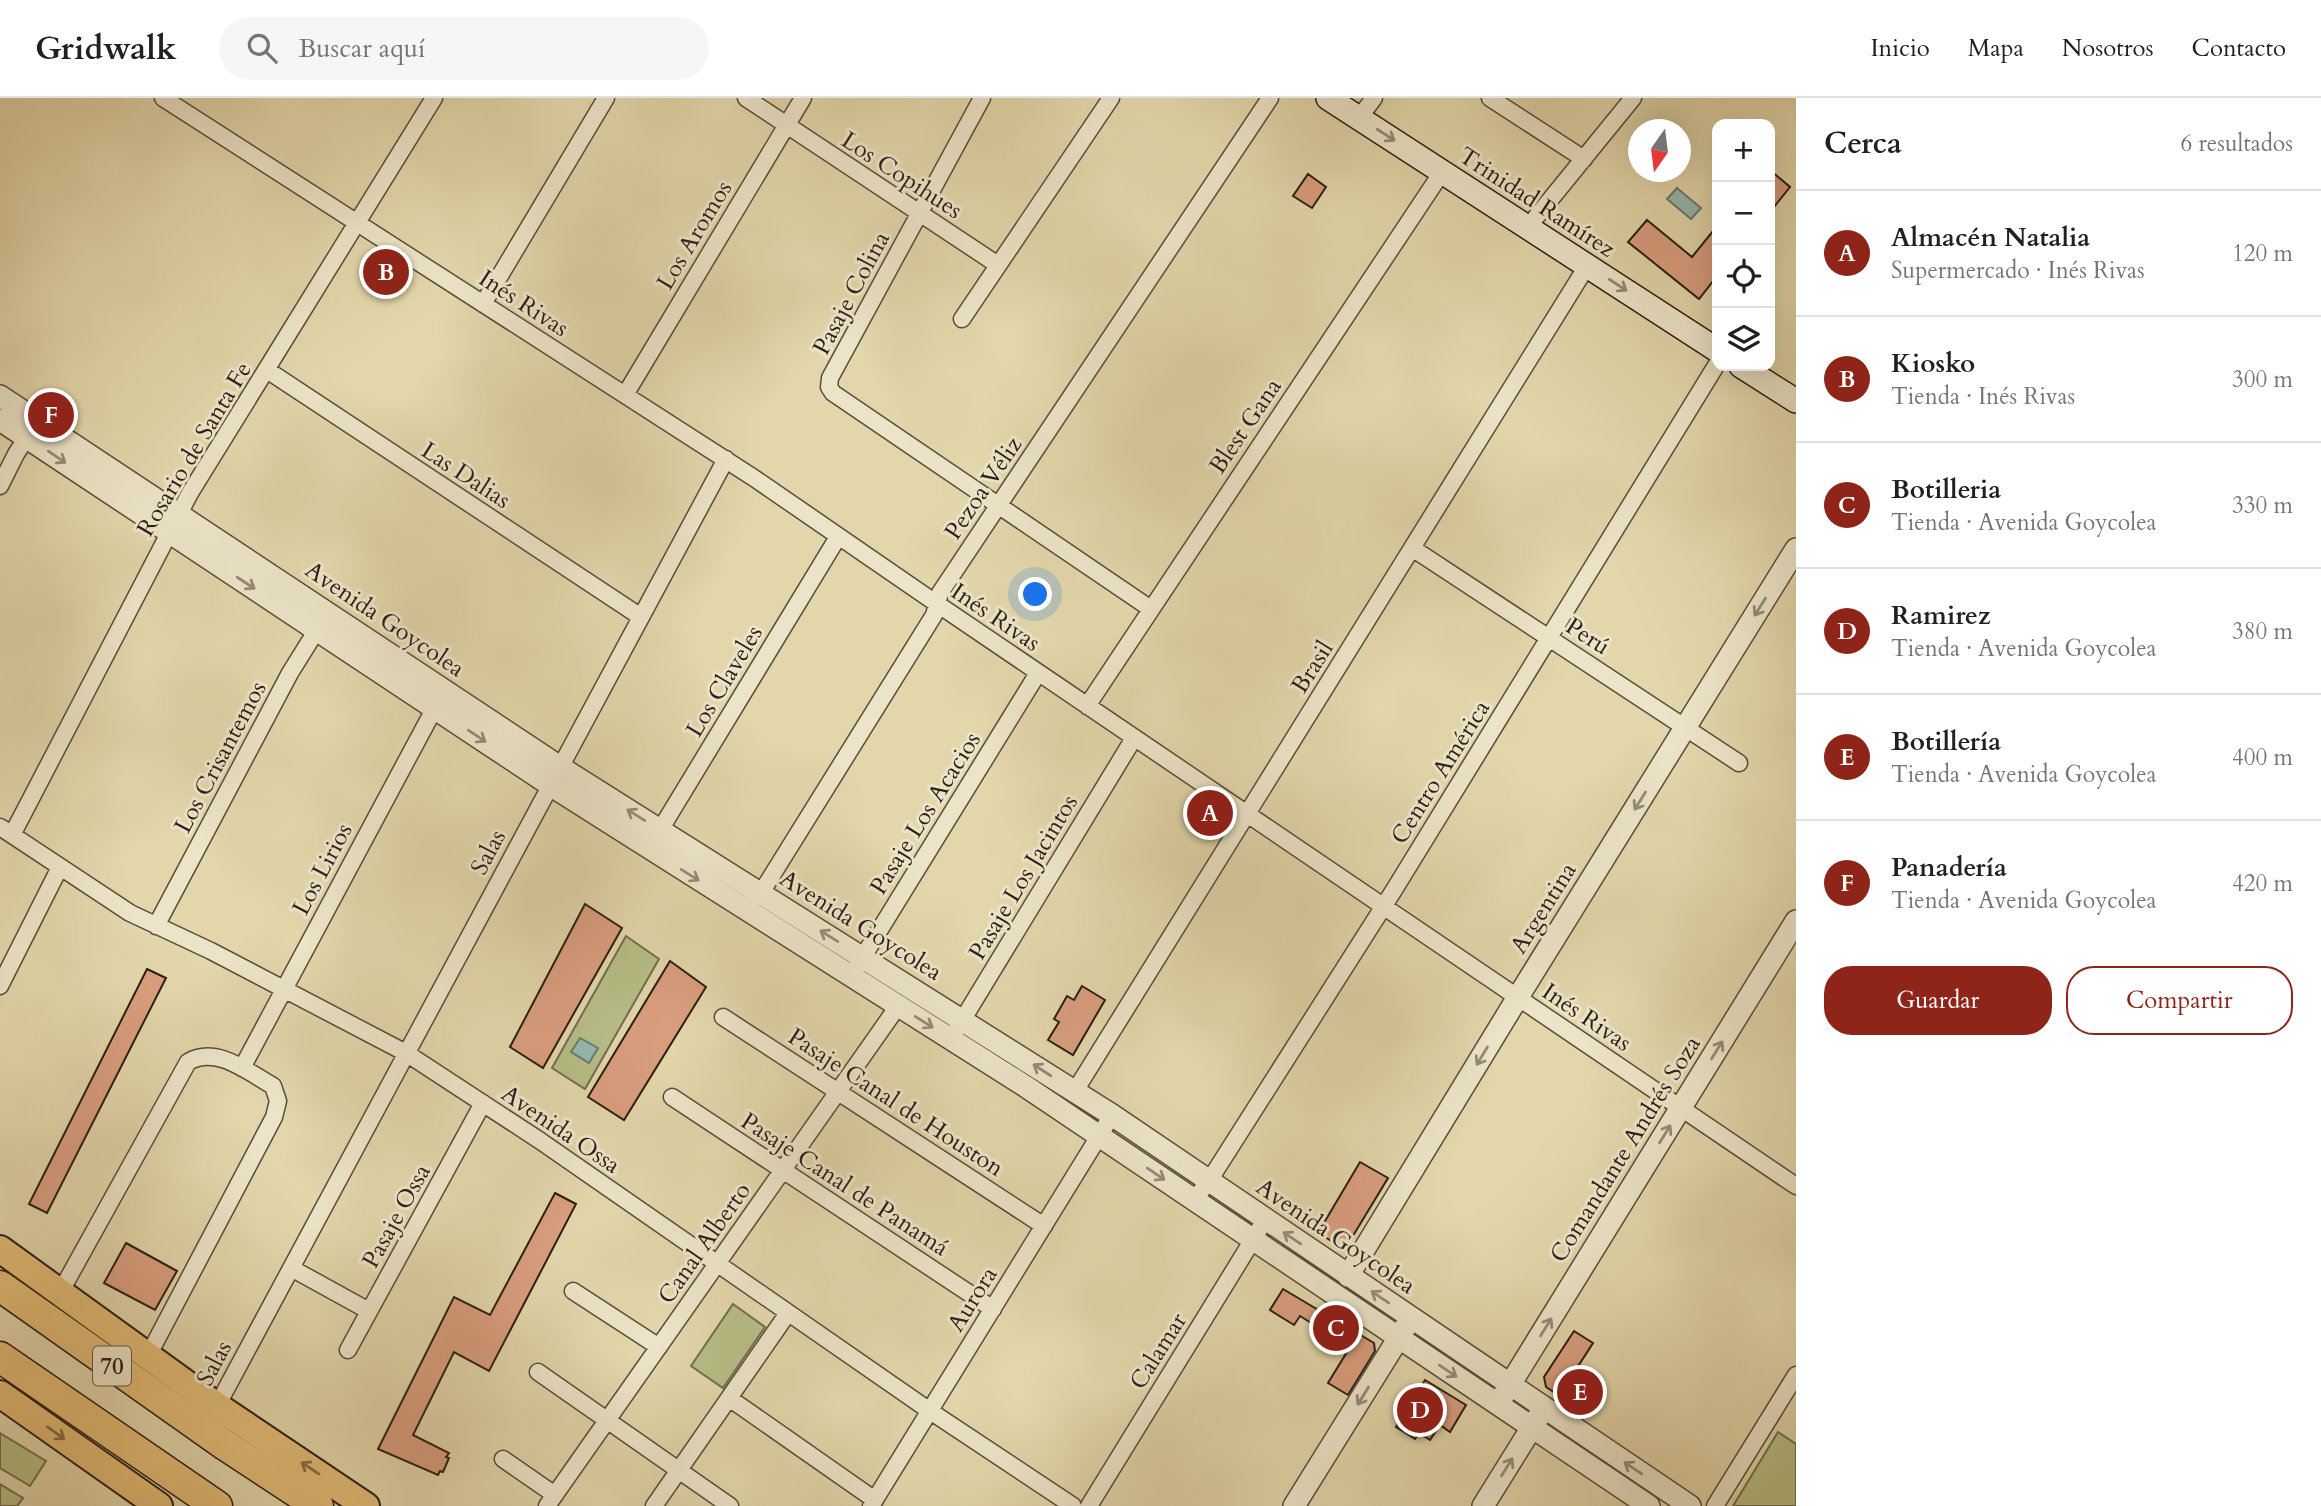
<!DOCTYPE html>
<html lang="es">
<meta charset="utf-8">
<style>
body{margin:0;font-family:Cardo,serif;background:#f6f6f6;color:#202124}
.controls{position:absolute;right:21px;top:21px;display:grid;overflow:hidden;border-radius:14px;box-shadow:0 7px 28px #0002}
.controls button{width:63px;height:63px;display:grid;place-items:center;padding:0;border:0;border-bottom:2px solid #e0e0e0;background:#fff;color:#202124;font:35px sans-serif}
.compass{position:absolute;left:1628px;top:21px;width:63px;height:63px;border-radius:50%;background:#fff;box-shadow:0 7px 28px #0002;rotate:194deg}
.you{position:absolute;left:1036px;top:497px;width:24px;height:24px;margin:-18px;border:5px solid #fff;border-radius:50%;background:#1a73e8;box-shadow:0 0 0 10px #1a73e833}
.badge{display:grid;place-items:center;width:46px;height:46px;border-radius:50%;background:#8f2418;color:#fff;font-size:23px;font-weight:700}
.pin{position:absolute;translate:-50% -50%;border:4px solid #fff;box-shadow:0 2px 7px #0006}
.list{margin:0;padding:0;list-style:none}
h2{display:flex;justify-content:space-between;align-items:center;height:91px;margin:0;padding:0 28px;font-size:30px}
h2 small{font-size:23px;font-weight:400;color:#757577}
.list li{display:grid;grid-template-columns:46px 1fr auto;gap:21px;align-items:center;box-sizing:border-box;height:126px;padding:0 28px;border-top:2px solid #e0e0e0}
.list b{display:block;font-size:26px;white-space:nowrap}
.list p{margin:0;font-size:23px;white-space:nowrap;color:#757577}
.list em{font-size:23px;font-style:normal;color:#757577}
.actions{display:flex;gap:14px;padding:21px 28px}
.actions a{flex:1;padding:16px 0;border:2px solid #8f2418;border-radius:28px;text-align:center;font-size:24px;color:#8f2418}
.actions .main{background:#8f2418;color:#fff}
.icon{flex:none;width:38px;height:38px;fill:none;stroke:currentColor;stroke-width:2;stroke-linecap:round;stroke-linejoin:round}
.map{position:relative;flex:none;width:1796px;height:1408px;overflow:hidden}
header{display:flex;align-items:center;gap:42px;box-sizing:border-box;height:98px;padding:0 35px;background:#fff;border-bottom:2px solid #e0e0e0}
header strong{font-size:33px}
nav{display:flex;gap:38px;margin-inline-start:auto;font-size:24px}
.search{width:490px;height:63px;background:#f6f6f6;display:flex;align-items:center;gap:18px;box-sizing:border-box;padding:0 24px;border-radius:38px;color:#757577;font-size:26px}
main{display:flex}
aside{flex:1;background:#fff}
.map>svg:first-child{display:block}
.green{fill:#b7bd86;stroke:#706e4e;stroke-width:2}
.water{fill:#96b8af;stroke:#6b7a72;stroke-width:2}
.building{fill:#d99e7e;stroke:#2a1e16;stroke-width:2}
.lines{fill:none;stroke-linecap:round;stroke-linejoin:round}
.minor-casing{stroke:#584c3b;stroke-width:19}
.tertiary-casing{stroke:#584c3b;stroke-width:24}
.secondary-casing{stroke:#2a1e16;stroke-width:26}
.primary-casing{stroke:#2a1e16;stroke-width:30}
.motorway-casing{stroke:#2a1e16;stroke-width:33}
.minor{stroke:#ece4c8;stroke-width:16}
.tertiary{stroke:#ece4c8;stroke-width:21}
.secondary{stroke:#ece4c8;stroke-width:23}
.primary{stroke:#e1bb75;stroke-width:26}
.motorway{stroke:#e1bb75;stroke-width:30}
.oneway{stroke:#958b78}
.oneway2{stroke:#866c46}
.labels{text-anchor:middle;stroke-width:6;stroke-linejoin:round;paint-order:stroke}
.shield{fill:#ece4c8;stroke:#64594b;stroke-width:2}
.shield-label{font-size:23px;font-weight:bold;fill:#2a1e16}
.street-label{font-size:24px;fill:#2a1e16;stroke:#ece4c8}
</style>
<header>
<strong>Gridwalk</strong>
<div class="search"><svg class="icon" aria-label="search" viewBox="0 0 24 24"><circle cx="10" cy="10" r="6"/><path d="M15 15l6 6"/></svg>Buscar aquí</div>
<nav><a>Inicio</a><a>Mapa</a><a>Nosotros</a><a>Contacto</a></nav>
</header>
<main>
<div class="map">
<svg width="1796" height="1408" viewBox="0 0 1796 1408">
<rect width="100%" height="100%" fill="#e2d6aa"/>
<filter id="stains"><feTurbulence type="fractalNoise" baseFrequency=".00286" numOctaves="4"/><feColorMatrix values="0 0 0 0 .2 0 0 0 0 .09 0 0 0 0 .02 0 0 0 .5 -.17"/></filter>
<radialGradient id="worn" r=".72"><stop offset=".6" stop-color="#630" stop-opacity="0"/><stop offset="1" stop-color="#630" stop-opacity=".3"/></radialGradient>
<path class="green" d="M626,838L659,861L585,991L552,970Z
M733,1206L765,1229L723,1290L691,1268Z
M1778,1334L1796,1346V1408H1733Z
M0,1335L46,1363L30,1388L0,1370Z
M0,1386L23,1400L17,1408H0Z"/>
<path class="water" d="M1677,90L1701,110L1691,121L1667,101Z
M580,940L598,950L589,965L571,954Z"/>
<path class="building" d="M1770,72L1790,89L1770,114Z
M1308,76L1326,89L1312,110L1293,98Z
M1647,122L1692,159L1717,128V178L1699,201L1628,144Z
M585,806L622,830L543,970L510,949Z
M670,863L706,889L624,1022L588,999Z
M147,871L166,880L47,1115L29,1106Z
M1082,888L1105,902L1073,957L1048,942L1059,924L1054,921L1067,898L1074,902Z
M1360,1064L1388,1080L1345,1151L1318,1135Z
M555,1095L576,1106L489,1273L454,1254L413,1337L449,1355L446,1359L449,1360L443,1374L440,1373L438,1377L378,1351L454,1199L490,1217Z
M126,1145L177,1173L155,1212L104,1185Z
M1283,1191L1374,1245L1375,1253L1348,1297L1328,1285L1350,1249L1300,1218L1294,1227L1270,1212Z
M1574,1233L1593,1245L1575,1273L1599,1288L1583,1313L1546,1289L1544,1279Z
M1425,1282L1466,1307L1450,1334L1440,1327L1430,1342L1419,1335L1415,1341L1396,1329Z"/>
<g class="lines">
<g class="minor-casing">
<path id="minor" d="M163,0L754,380L927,499L1796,1088
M746,0L998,167
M982,0L830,280L829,289L833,295L1151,511
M1490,0L1584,61
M1359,20L1374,0
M1528,129L1633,0
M483,206L606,0
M962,221L1111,0
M267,272L641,519
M625,297L803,0
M0,388L16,356L27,339
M1412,450L1739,665
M1087,608L1442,74
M0,729L130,815L211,853L406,955L539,1042L930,1313L1073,1408
M12,737L190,395L434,0
M654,742L838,439
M753,802L761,795L934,517L940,495L1270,0
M156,828L290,575L323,522
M858,867L1038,575
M0,888L60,769
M723,919L1044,1128
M957,931L1134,640
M242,970L439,602
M1075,993L1587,168
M672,999L993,1211
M1194,1102L1209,1083L1394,792L1717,266
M291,1170L369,1213
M61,1193L188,964C216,947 248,974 273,988L278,1003L274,1019L148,1258
M573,1193L659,1249
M348,1252L483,1005
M538,1274L730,1408
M729,1300L875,1402
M217,1308L726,361
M503,1361L555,1397
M547,1408L898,908
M654,1408L788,1215
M871,1408L1112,1017
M1089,1408L1265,1122
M1715,1408L1796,1277"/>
</g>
<g class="tertiary-casing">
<path id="tertiary" d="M0,298L560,669L1112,1017L1690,1408
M0,322L550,687L1025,988L1649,1408
M1348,1178L1518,899L1796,451
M1503,1298L1796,823
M1294,1408L1406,1228
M1483,1408L1539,1318"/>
</g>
<g class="secondary-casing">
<path id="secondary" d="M1328,0L1717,252
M1741,268L1796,303"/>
</g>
<g class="primary-casing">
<path id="primary" d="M0,1151L217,1308L366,1408
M0,1296L159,1408"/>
</g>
<g class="motorway-casing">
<path id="motorway" d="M0,1188L225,1347L318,1408
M0,1259L217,1408"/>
</g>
<use href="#minor" class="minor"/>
<use href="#tertiary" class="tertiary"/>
<use href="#secondary" class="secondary"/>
<use href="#primary" class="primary"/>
<use href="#motorway" class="motorway"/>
</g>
<defs><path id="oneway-shaft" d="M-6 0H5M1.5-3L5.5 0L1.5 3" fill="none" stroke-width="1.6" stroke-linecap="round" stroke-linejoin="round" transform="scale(1.75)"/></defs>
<g class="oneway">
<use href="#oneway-shaft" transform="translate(1386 37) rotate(33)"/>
<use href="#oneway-shaft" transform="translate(1618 187) rotate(33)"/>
<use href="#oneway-shaft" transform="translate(57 359) rotate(34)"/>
<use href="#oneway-shaft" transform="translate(246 485) rotate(33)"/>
<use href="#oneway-shaft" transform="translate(1760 509) rotate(122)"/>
<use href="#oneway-shaft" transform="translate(477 638) rotate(34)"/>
<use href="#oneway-shaft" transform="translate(1640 703) rotate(122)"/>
<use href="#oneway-shaft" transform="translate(636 717) rotate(-148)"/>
<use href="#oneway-shaft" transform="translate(690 777) rotate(32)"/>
<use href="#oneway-shaft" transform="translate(829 838) rotate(-148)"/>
<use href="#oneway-shaft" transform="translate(924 924) rotate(32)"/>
<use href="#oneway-shaft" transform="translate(1717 952) rotate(-58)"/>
<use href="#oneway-shaft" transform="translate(1482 958) rotate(121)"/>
<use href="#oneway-shaft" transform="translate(1042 972) rotate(-147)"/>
<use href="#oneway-shaft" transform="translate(1665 1036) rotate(-58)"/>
<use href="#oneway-shaft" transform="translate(1156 1076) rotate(34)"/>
<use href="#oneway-shaft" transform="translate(1292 1140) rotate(-146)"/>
<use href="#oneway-shaft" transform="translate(1380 1199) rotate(-146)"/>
<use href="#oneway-shaft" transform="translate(1546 1229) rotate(-58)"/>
<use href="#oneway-shaft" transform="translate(1448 1273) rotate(34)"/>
<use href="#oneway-shaft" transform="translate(1363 1298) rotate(122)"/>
<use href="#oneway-shaft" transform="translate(1507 1369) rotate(-58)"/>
<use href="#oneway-shaft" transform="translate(1633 1370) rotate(-146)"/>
</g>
<g class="oneway2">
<use href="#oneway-shaft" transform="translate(56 1335) rotate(36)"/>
<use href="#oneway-shaft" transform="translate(310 1370) rotate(-146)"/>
</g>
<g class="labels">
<rect class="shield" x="93" y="1248.5" width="38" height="39" rx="5"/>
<g class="shield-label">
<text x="112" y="1276">70</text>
</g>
<g class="street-label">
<text transform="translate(902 77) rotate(33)" y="8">Los Copihues</text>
<text transform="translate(1537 104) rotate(33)" y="8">Trinidad Ramírez</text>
<text transform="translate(694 137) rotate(-59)" y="8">Los Aromos</text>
<text transform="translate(851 195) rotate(-62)" y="8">Pasaje Colina</text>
<text transform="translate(524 205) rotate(33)" y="8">Inés Rivas</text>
<text transform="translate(1245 328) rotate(-56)" y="8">Blest Gana</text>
<text transform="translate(194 351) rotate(-59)" y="8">Rosario de Santa Fe</text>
<text transform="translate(466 377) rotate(33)" y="8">Las Dalias</text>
<text transform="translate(983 390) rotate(-56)" y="8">Pezoa Véliz</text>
<text transform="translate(996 519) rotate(34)" y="8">Inés Rivas</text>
<text transform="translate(385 521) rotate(34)" y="8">Avenida Goycolea</text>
<text transform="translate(1588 538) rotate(33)" y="8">Perú</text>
<text transform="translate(1312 569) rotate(-58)" y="8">Brasil</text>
<text transform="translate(724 583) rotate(-59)" y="8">Los Claveles</text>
<text transform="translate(220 659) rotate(-62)" y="8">Los Crisantemos</text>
<text transform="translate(1440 674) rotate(-58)" y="8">Centro América</text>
<text transform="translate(925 715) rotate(-58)" y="8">Pasaje Los Acacios</text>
<text transform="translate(488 754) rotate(-62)" y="8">Salas</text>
<text transform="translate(322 771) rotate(-62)" y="8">Los Lirios</text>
<text transform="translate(1023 779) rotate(-59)" y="8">Pasaje Los Jacintos</text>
<text transform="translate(1543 810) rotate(-58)" y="8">Argentina</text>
<text transform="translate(861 827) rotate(32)" y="8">Avenida Goycolea</text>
<text transform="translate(1587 919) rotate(34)" y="8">Inés Rivas</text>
<text transform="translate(896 1004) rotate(33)" y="8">Pasaje Canal de Houston</text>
<text transform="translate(561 1031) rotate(34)" y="8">Avenida Ossa</text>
<text transform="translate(1625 1051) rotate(-58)" y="8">Comandante Andrés Soza</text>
<text transform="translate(845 1086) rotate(33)" y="8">Pasaje Canal de Panamá</text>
<text transform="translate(396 1118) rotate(-61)" y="8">Pasaje Ossa</text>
<text transform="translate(1336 1138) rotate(34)" y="8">Avenida Goycolea</text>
<text transform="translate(704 1145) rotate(-55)" y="8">Canal Alberto</text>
<text transform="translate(972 1201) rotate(-58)" y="8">Aurora</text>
<text transform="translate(1158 1253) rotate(-58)" y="8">Calamar</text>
<text transform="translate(214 1265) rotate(-62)" y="8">Salas</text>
</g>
</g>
<rect width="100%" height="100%" filter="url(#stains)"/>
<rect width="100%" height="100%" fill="url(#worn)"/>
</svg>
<div class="controls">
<button>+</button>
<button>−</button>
<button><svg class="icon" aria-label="locate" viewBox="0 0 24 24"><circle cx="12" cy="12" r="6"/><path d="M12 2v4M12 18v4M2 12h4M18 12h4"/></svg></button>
<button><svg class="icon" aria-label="layers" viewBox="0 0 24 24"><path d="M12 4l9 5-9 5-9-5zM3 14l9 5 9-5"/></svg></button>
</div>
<svg class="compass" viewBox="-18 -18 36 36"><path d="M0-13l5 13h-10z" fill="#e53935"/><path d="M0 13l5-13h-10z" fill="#757577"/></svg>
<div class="you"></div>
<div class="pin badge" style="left:1210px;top:715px">A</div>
<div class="pin badge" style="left:386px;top:174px">B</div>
<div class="pin badge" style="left:1336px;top:1230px">C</div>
<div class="pin badge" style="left:1420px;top:1312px">D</div>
<div class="pin badge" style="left:1580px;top:1294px">E</div>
<div class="pin badge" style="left:51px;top:317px">F</div>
</div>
<aside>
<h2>Cerca<small>6 resultados</small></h2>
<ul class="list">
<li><span class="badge">A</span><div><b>Almacén Natalia</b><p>Supermercado · Inés Rivas</p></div><em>120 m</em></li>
<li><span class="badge">B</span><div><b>Kiosko</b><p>Tienda · Inés Rivas</p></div><em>300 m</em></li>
<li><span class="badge">C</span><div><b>Botilleria</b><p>Tienda · Avenida Goycolea</p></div><em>330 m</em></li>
<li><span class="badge">D</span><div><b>Ramirez</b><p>Tienda · Avenida Goycolea</p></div><em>380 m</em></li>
<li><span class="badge">E</span><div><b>Botillería</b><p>Tienda · Avenida Goycolea</p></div><em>400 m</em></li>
<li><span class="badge">F</span><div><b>Panadería</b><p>Tienda · Avenida Goycolea</p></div><em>420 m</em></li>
</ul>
<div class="actions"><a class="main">Guardar</a><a>Compartir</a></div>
</aside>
</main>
